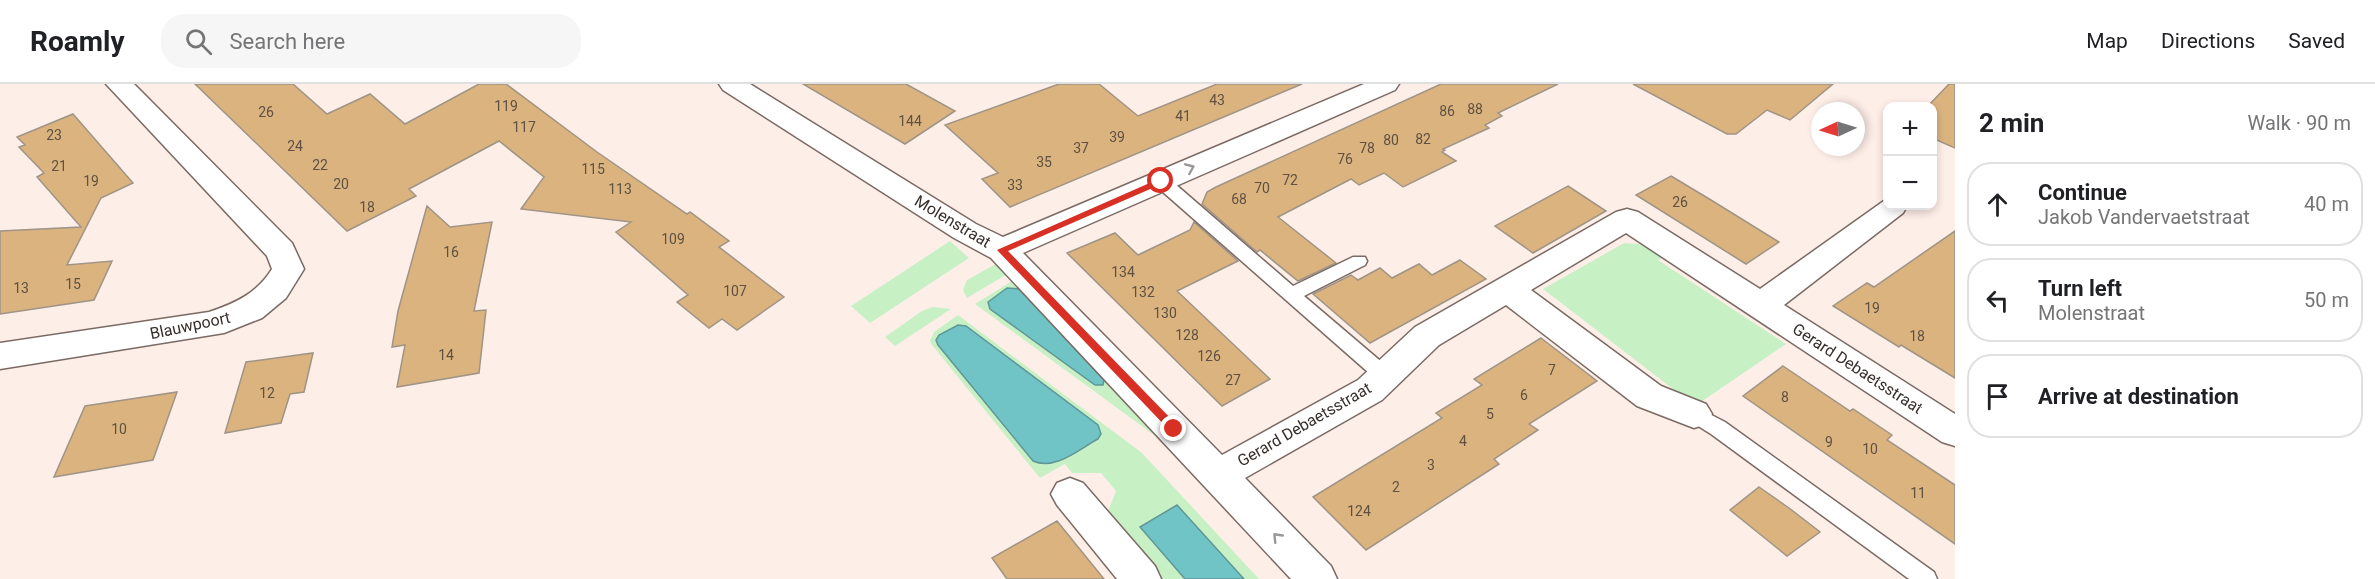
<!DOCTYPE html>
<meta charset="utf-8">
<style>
body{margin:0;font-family:Roboto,sans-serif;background:#f6f6f6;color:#202124}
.controls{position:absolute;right:18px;top:18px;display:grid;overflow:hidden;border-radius:12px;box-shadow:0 3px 9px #0003}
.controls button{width:54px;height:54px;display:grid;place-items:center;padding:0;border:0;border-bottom:2px solid #e0e0e0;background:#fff;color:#202124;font:30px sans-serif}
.compass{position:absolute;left:1811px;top:18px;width:54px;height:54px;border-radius:50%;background:#fff;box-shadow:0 3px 9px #0003;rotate:266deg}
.stop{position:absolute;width:18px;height:18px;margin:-14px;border:4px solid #d93025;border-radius:50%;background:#fff}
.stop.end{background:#d93025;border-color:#fff;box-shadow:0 2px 6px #0008}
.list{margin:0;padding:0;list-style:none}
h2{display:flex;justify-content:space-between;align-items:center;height:78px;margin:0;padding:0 24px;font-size:26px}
h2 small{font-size:20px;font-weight:400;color:#757577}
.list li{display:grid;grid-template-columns:39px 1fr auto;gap:18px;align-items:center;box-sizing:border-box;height:84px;margin:0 12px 12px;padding:0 12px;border:2px solid #e0e0e0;border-radius:24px}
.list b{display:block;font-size:22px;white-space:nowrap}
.list p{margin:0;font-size:20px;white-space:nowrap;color:#757577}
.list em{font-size:20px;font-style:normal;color:#757577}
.icon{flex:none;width:33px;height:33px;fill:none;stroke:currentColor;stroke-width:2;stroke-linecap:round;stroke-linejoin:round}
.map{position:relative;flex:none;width:1955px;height:495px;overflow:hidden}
header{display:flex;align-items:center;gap:36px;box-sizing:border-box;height:84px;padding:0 30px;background:#fff;border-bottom:2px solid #e0e0e0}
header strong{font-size:28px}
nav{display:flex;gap:33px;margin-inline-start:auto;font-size:21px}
.search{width:420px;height:54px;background:#f6f6f6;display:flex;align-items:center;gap:15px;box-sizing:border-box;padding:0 21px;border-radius:24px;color:#757577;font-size:22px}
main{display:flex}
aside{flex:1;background:#fff}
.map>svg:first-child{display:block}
.green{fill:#c8f0c5}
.water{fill:#70c4c5;stroke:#5f9797;stroke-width:1.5}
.building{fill:#dab37f;stroke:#9f9486;stroke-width:1.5}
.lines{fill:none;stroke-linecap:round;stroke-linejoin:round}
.service-casing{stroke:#7b6a63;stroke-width:3}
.minor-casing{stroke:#7b6a63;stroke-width:3}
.service{fill:#fff;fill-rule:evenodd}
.minor{fill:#fff;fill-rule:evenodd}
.oneway{stroke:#9a9796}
.route{fill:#d93025}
.labels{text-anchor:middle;stroke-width:4.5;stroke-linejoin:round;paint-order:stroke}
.number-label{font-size:14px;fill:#5f5041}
.street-label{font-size:16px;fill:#362f2c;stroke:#fff}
</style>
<header>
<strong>Roamly</strong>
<div class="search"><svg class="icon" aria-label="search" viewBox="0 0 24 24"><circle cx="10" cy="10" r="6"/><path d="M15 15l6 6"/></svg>Search here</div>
<nav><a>Map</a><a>Directions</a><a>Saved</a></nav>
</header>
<main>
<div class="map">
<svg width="1955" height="495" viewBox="0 0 1955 495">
<rect width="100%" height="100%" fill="#feeee8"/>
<path class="green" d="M950,157L969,174L870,239L851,222Z
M1624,159L1638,160L1666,171L1658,176L1786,260L1695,322L1543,205Z
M1001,177L1011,188L967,214L963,206L967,196Z
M1017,194L1165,359L975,220Z
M932,223L951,225L895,262L885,253L922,227Z
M958,231L1142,369L1259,495H1162L1107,430L1116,407L1101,389H1072L1065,380L1040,394L932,261L930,257L934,248Z"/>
<path class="water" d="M1007,204L1020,205L1104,296L1103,301H1095L990,225L988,218Z
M958,241L966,242L1098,341L1101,350L1098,355C1079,365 1055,387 1033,377L938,261L936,256L939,251Z
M1177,421L1244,495H1185L1140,443Z"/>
<path class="building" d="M195,0H293L327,30L370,10L405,40L479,0H506L597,68L687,130L690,128L729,157L719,163L784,213L737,246L722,235L709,244L677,218L688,211L616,148L631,138L521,125L544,93L499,57L409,105L416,112L347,147Z
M803,0H906L955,27L905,60Z
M1059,0H1099L1138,32L1217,0H1302L1010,123L982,95L998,89L945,41Z
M1441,0H1558L1498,29L1502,32L1485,41L1489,44L1443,65L1445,66L1442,68L1456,77L1403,103L1384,89L1359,101L1351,95L1278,133L1336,179L1298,197L1260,166L1257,168L1202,120L1207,108L1216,103Z
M1633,0H1833L1790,36L1767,26L1736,50H1727Z
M1949,0H1955V64L1932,54V22H1928Z
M73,30L133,99L101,114L67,181L112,177L94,216L0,230V147L81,143L37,93L44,89L19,63L25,61L17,53Z
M1671,92L1711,116L1779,158L1746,180L1636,111Z
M1568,102L1606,127L1533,169L1495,142Z
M427,122L450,143L492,138L474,227L486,226L479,289L397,303L405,261L392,263L398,227Z
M1194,138L1238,177L1177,207L1270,295L1222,322L1067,169L1115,149L1138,171L1190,146Z
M1955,147V294L1901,261L1899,263L1833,222L1867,199L1874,203Z
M1460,176L1486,195L1370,259L1313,210L1351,191L1358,196L1380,184L1392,194L1419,180L1432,191Z
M1541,254L1597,297L1529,340L1538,346L1494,375L1499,380L1366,466L1313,413L1442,334L1436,329L1482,301L1474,295Z
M313,269L304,308L290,310L281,339L225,349L246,278Z
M1783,282L1850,327L1853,325L1892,351L1887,356L1955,401V460L1743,312Z
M177,308L153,376L54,393L85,322Z
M1759,403L1789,424L1820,448L1787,472L1730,426Z
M1057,437L1104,495H1007L992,474Z"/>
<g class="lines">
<g class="service-casing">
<path id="service" d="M1161,92L1167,93L1293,202L1353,173H1365L1367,177L1365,181L1304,212L1391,286L1393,291L1391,296L1384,298L1377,296L1155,101L1153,97L1155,93Z
M1694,322L1725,338L1934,488L1937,495H1909L1711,350L1687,335L1684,330L1687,325Z"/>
</g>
<g class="minor-casing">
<path id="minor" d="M106,0H134L292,159L304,185L286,214L262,234L224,249L0,285V259L209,228C236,219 257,209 272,185L267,172Z
M719,0H750L976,140L1003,153L1364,0H1399L1395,6L1023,169L1222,371L1358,296L1415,243L1616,128L1627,125L1638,128L1760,205L1888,114V122H1907L1903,129L1784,221L1955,330V362L1942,358L1626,149L1531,206L1661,302L1706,320L1712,330L1706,340L1694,344L1637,322L1506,221L1439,261L1382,316L1245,394L1331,482L1337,495H1291L991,174L954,154L723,6Z
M1070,394L1083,399L1155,482L1161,495H1117L1057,421L1051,410L1057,399Z"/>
</g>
<use href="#service" class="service"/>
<use href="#minor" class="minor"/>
</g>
<defs><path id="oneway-chevron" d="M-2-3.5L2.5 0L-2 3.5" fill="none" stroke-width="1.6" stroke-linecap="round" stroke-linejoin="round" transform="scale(1.5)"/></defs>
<g class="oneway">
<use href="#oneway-chevron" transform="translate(1190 84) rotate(-23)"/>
<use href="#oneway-chevron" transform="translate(1277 453) rotate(-134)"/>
</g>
<path class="route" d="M1161,94L1165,97L1164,99L1008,167L1178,342V348H1171L997,166Z"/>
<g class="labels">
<g class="number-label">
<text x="1217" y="21">43</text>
<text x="506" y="27">119</text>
<text x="1475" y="30">88</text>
<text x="1447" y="32">86</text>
<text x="266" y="33">26</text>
<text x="1183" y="37">41</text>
<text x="910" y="42">144</text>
<text x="524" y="48">117</text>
<text x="54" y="56">23</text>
<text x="1117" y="58">39</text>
<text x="1423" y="60">82</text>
<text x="1391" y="61">80</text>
<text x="295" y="67">24</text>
<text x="1081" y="69">37</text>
<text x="1367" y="69">78</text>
<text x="1345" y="80">76</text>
<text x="1044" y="83">35</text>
<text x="320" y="86">22</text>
<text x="59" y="87">21</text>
<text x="593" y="90">115</text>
<text x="1290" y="101">72</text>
<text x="91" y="102">19</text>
<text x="341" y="105">20</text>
<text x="1015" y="106">33</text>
<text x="1262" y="109">70</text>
<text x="620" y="110">113</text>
<text x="1239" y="120">68</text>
<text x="1680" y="123">26</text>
<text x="367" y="128">18</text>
<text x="673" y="160">109</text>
<text x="451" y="173">16</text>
<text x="1123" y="193">134</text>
<text x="73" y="205">15</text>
<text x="21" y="209">13</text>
<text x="735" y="212">107</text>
<text x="1143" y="213">132</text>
<text x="1872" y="229">19</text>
<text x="1165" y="234">130</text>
<text x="1187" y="256">128</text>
<text x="1917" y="257">18</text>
<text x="446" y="276">14</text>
<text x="1209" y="277">126</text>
<text x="1552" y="291">7</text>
<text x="1233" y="301">27</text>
<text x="267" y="314">12</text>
<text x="1524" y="316">6</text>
<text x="1785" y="318">8</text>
<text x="1490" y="335">5</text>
<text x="119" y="350">10</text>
<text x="1463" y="362">4</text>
<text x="1829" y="363">9</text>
<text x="1870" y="370">10</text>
<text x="1431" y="386">3</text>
<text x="1396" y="408">2</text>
<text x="1918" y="414">11</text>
<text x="1359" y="432">124</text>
</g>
<g class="street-label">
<text transform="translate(953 137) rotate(31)" y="6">Molenstraat</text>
<text transform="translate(190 241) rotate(-12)" y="6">Blauwpoort</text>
<text transform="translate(1858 284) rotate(33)" y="6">Gerard Debaetsstraat</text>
<text transform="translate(1304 340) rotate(-30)" y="6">Gerard Debaetsstraat</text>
</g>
</g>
</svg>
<div class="controls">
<button>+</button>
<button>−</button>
</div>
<svg class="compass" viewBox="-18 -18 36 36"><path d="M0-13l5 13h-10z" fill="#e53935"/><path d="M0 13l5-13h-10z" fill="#757577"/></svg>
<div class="stop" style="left:1161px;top:97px"></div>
<div class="stop end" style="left:1174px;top:345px"></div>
</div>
<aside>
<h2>2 min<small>Walk · 90 m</small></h2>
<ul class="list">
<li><svg class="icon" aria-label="ahead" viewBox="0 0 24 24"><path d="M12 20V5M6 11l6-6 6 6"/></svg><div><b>Continue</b><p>Jakob Vandervaetstraat</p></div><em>40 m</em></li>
<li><svg class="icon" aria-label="left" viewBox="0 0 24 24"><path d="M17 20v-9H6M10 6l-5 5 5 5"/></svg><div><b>Turn left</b><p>Molenstraat</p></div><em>50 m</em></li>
<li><svg class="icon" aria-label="arrive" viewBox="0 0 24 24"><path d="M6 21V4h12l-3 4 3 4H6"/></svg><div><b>Arrive at destination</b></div></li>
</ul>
</aside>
</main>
